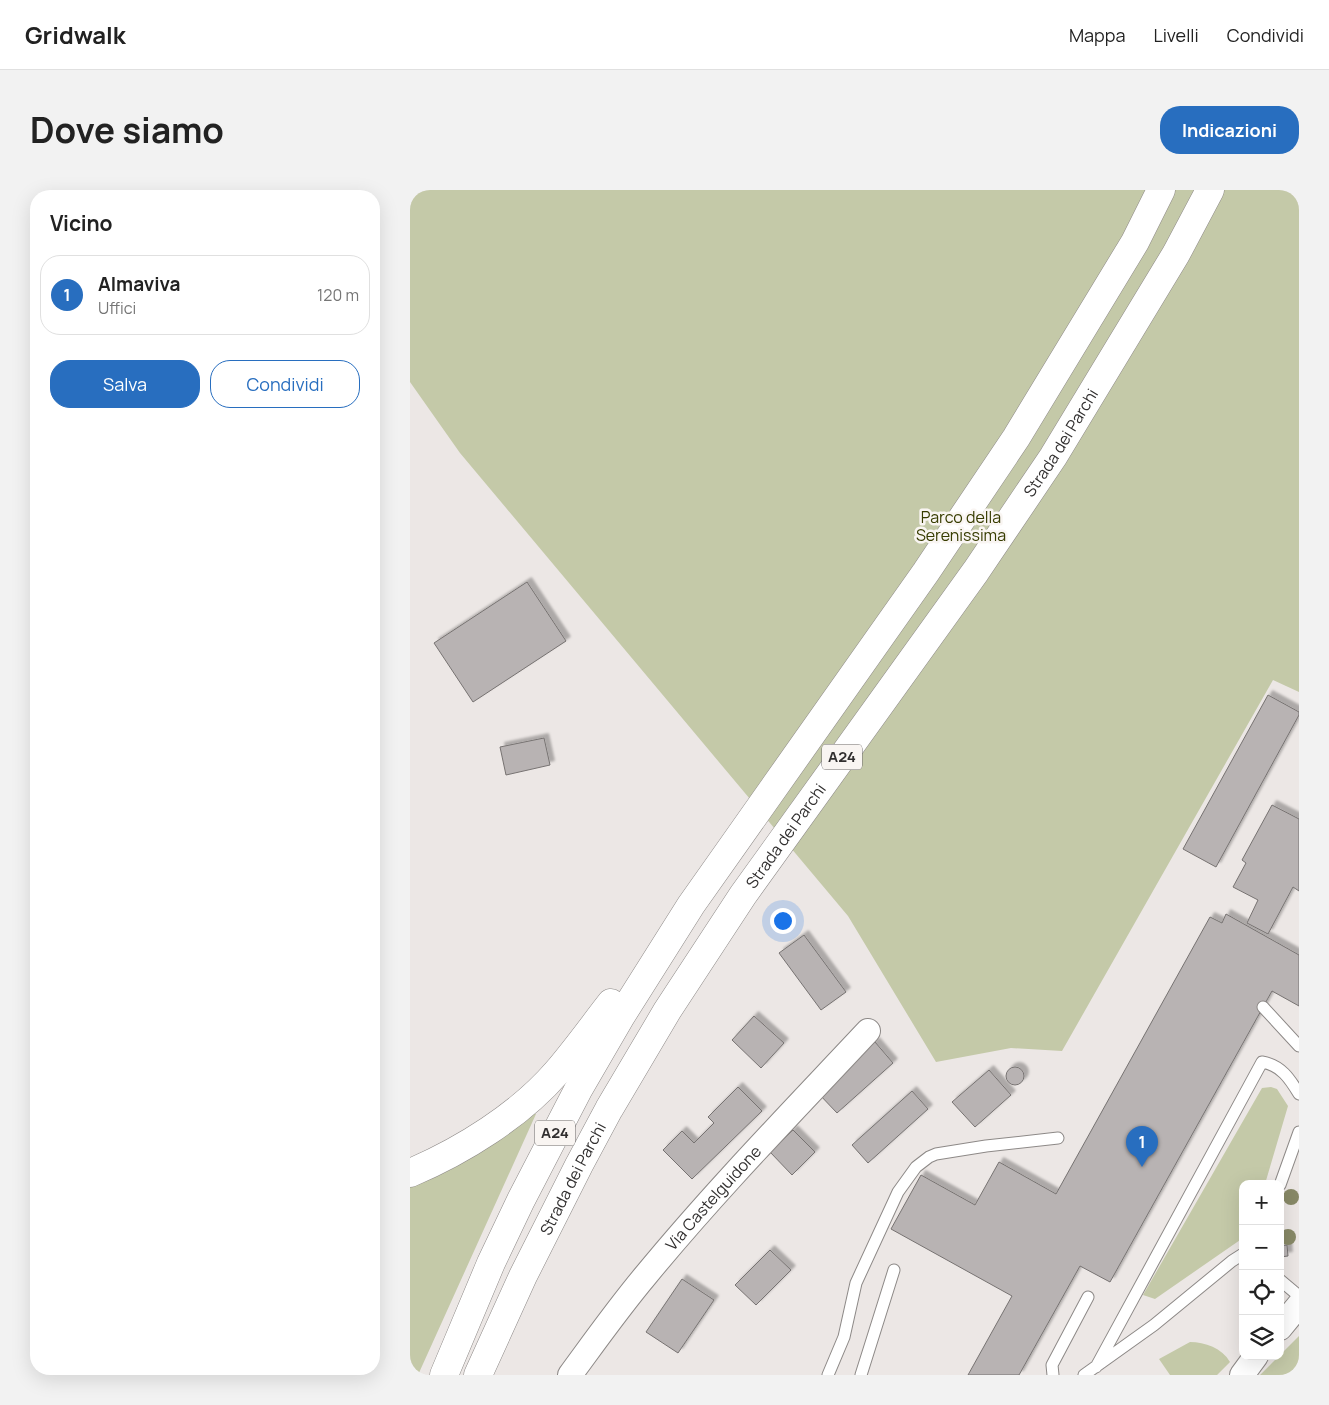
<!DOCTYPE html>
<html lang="it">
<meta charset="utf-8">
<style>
body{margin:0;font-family:Manrope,sans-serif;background:#f2f2f2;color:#222}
.controls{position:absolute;right:15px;bottom:15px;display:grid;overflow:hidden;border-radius:10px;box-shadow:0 5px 20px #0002}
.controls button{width:45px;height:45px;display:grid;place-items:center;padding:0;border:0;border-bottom:1px solid #e0e0e0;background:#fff;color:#222;font:25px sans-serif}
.you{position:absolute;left:372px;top:730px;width:18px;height:18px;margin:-12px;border:4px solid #fff;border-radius:50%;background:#1a73e8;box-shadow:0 0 0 8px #1a73e833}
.badge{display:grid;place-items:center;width:32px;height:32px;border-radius:50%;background:#286ebf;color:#fff;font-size:16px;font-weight:700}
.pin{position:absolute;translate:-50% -41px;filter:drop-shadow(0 1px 2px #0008)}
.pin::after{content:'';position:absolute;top:26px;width:18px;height:15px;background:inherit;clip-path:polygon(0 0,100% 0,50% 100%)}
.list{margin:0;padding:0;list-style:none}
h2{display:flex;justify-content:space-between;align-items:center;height:65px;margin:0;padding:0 20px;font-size:21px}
h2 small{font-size:16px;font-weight:400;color:#767676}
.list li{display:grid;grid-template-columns:32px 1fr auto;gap:15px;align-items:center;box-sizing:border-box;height:80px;margin:0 10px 10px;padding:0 10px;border:1px solid #e0e0e0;border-radius:20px}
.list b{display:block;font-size:19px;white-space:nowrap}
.list p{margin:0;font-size:16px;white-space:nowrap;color:#767676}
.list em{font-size:16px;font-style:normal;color:#767676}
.actions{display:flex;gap:10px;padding:15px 20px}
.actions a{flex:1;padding:11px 0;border:1px solid #286ebf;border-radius:20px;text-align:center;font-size:18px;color:#286ebf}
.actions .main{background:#286ebf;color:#fff}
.icon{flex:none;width:28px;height:28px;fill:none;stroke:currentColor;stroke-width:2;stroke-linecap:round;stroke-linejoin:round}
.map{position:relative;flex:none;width:889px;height:1185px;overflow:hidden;border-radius:20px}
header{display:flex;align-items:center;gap:30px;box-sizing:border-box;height:70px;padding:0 25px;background:#fff;border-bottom:1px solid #e0e0e0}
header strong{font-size:24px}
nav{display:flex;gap:28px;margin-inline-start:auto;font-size:18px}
.intro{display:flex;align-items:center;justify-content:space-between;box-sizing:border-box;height:120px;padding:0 30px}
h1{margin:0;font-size:35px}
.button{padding:12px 22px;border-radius:20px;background:#286ebf;color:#fff;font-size:18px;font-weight:700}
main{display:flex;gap:30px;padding:0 30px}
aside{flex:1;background:#fff;border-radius:20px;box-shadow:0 5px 20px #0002}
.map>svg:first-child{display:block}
.green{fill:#c4c9a8}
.building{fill:#b8b3b3;stroke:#777372;filter:url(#shadow)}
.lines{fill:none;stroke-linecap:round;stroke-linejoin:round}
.service-casing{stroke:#8d8987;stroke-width:13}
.minor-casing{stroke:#8d8987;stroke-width:26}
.motorway-casing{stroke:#8d8987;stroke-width:29}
.service{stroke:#fff;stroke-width:11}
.minor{stroke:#fff;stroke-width:24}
.motorway{stroke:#fff;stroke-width:28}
.tree{fill:#888967}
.labels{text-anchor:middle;stroke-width:5;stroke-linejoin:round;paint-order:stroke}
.shield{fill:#f9f5f2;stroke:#6d6a6a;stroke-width:1}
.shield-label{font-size:15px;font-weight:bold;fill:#312f2f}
.street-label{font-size:16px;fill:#312f2f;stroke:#f9f5f2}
.park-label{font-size:16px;fill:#373c00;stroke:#f9f5f2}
</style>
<header>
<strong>Gridwalk</strong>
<nav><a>Mappa</a><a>Livelli</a><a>Condividi</a></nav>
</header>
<div class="intro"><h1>Dove siamo</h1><a class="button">Indicazioni</a></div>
<main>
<aside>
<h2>Vicino<small></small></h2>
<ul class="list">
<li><span class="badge">1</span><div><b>Almaviva</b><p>Uffici</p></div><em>120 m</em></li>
</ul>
<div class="actions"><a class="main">Salva</a><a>Condividi</a></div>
</aside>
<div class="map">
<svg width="889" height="1185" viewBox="0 0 889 1185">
<defs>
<filter id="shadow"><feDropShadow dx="4.5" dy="-4.5" stdDeviation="1" flood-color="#0004"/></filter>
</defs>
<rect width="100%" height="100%" fill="#ece7e5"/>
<path class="green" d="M0,0H889V502L863,490L652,861L601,858L526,872L438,726L50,263L0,192Z
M861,897L867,899L878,916L855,994H833V1048L745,1109L733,1105L852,898Z
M123,923L126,924L8,1185H0V996C46,981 84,950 123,923Z
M889,1146V1185H850Z
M780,1152C795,1152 812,1158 820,1172L807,1185H760L749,1169Z"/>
<path class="building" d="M117,392L156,451L63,512L24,453Z
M858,505L889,522V525L806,677L773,659Z
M134,548L140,575L96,585L90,557Z
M862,615L889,629V701L883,697L858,744L837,733L848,710L823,697L836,673L832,670Z
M816,724L889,765V816L862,801L700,1092L670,1076L609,1185H558L602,1106L481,1039L511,985L565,1015L589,972L646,1004L800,727L812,733Z
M394,745L436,802L411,820L369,763Z
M344,826L374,853L351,878L322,850Z
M465,852L483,873L427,923L408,903Z
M596 886a9 9 0 1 1 18 0a9 9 0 1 1-18 0Z
M579,880L601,905L565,937L542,912Z
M328,897L352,921L282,989L253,960L272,941L284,953L304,933L298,927Z
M502,901L518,919L458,973L442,955Z
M383,940L405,962L382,985L360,962Z
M877,1055L878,1066L870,1067V1056Z
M360,1060L381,1080L346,1115L325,1095Z
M272,1089L304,1110L268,1163L236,1142Z"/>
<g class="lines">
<g class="service-casing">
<path id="service" d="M853,817L889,856
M870,995L889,942
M870,1090L889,1106
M686,1177L852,872C871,875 880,889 889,904
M418,1185L434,1147L446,1093L488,1002L506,977L519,967L526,964L576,956L648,948
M451,1185L484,1080
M643,1185L642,1175L678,1107
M674,1185L744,1135L822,1071L833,1064"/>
</g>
<g class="minor-casing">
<g id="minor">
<path d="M870,1138L889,1115"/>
<path id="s1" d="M160,1185C185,1151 209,1117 236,1085C306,1000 383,921 458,841"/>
<path d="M832,1185L846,1166"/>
</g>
</g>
<g class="motorway-casing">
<g id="motorway">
<path d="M0,983C52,961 110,925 147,882C166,860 183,836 201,813"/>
<path d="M34,1185L81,1073L111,1010L168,900L211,826L281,715L516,382L606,248L725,52L751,0"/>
<path id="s2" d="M68,1185L113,1086L169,975L199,919L257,821L333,705L566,381L643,267L766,64L800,0"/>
</g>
</g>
<use href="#service" class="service"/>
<use href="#minor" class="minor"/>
<use href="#motorway" class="motorway"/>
</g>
<g class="tree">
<circle cx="881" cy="1007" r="8"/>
<circle cx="878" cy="1047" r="8"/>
</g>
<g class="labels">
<g class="shield">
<rect x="412" y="554.5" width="40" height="25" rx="4"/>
<rect x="125" y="930.5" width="40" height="25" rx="4"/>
</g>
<g class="shield-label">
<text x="432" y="572">A24</text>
<text x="145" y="948">A24</text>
</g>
<g class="street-label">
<text dy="6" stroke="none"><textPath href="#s2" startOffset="1102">Strada dei Parchi</textPath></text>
<text dy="6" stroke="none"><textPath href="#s2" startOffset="622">Strada dei Parchi</textPath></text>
<text dy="6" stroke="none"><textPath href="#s2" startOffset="218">Strada dei Parchi</textPath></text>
<text dy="6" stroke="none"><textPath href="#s1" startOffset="228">Via Castelguidone</textPath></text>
</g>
<g class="park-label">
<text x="551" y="333">Parco della<tspan x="551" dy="18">Serenissima</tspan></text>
</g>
</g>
</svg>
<div class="controls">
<button>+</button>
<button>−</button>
<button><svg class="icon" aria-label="locate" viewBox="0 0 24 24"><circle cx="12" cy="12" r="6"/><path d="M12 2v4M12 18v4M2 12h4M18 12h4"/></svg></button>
<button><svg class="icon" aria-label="layers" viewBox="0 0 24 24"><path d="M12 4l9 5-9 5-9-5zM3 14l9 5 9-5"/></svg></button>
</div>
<div class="you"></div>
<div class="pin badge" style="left:732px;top:977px">1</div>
</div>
</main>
